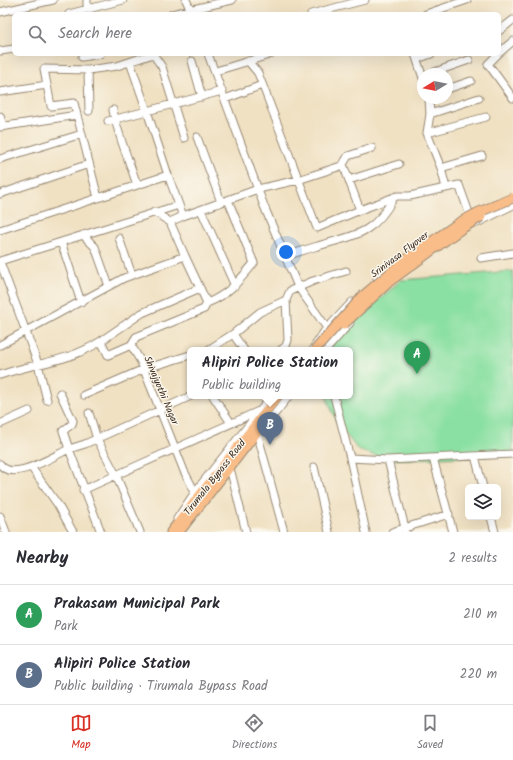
<!DOCTYPE html>
<meta charset="utf-8">
<style>
body{margin:0;font-family:Kalam,sans-serif;background:#f2f2f3;color:#2b2b33}
.controls{position:absolute;right:12px;bottom:12px;display:grid;overflow:hidden;border-radius:6px;box-shadow:0 4px 16px #0002}
.controls button{width:36px;height:36px;display:grid;place-items:center;padding:0;border:0;border-bottom:1px solid #e1e1e2;background:#fff;color:#2b2b33;font:20px sans-serif}
.compass{position:absolute;left:417px;top:68px;width:36px;height:36px;border-radius:50%;background:#fff;box-shadow:0 4px 16px #0002;rotate:260deg}
.you{position:absolute;left:286px;top:252px;width:14px;height:14px;margin:-10px;border:3px solid #fff;border-radius:50%;background:#1a73e8;box-shadow:0 0 0 6px #1a73e833}
.badge{display:grid;place-items:center;width:26px;height:26px;border-radius:50%;background:#d93025;color:#fff;font-size:13px;font-weight:700}
.pin{position:absolute;translate:-50% -33px;filter:drop-shadow(0 1px 2px #0008)}
.pin::after{content:'';position:absolute;top:21px;width:14px;height:12px;background:inherit;clip-path:polygon(0 0,100% 0,50% 100%)}
.popup{position:absolute;left:187px;top:347px;width:166px;height:52px;box-sizing:border-box;display:grid;place-content:center;border-radius:6px;background:#fff;filter:drop-shadow(0 1px 3px #0005);font-size:13px;white-space:nowrap;color:#7c7c81}
.popup b{font-size:15px;color:#2b2b33}
.popup::after{content:'';position:absolute;left:50%;top:100%;margin-left:-8px;border:8px solid transparent;border-top-color:#fff}
.list{margin:0;padding:0;list-style:none}
h2{display:flex;justify-content:space-between;align-items:center;height:52px;margin:0;padding:0 16px;font-size:17px}
h2 small{font-size:13px;font-weight:400;color:#7c7c81}
.list li{display:grid;grid-template-columns:26px 1fr auto;gap:12px;align-items:center;box-sizing:border-box;height:60px;padding:0 16px;border-top:1px solid #e1e1e2}
.list b{display:block;font-size:15px;white-space:nowrap}
.list p{margin:0;font-size:13px;white-space:nowrap;color:#7c7c81}
.list em{font-size:13px;font-style:normal;color:#7c7c81}
.icon{flex:none;width:22px;height:22px;fill:none;stroke:currentColor;stroke-width:2;stroke-linecap:round;stroke-linejoin:round}
.map{position:relative;flex:none;width:513px;height:532px;overflow:hidden}
.search{position:absolute;background:#fff;box-shadow:0 4px 16px #0002;left:12px;right:12px;top:12px;height:44px;display:flex;align-items:center;gap:10px;box-sizing:border-box;padding:0 14px;border-radius:6px;color:#7c7c81;font-size:15px}
.sheet{height:172px;background:#fff}
nav{display:flex;justify-content:space-around;align-items:center;box-sizing:border-box;height:56px;border-top:1px solid #e1e1e2;background:#fff;font-size:11px;color:#7c7c81}
nav a{display:grid;justify-items:center;gap:2px}
nav .on{color:#d93025}
.map>svg:first-child{display:block}
.green{fill:#8ae0a2;stroke:#628560}
.lines{fill:none;stroke-linecap:round;stroke-linejoin:round}
.minor-casing{stroke:#968670;stroke-width:9}
.major-casing{stroke:#968670;stroke-width:11}
.minor{stroke:#fff;stroke-width:7}
.major{stroke:#f8bd89;stroke-width:9}
.major-bridge-casing{stroke:#968670;stroke-width:11;stroke-linecap:butt}
.major-bridge{stroke:#f8bd89;stroke-width:9}
.labels{text-anchor:middle;stroke-width:3;stroke-linejoin:round;paint-order:stroke}
.street-label{font-size:10px;fill:#3b2a1e;stroke:#fbf7ec}
</style>
<div class="map">
<svg width="513" height="532" viewBox="0 0 513 532">
<rect width="100%" height="100%" fill="#fbf7ec"/>
<filter id="ink" filterUnits="userSpaceOnUse"><feTurbulence type="fractalNoise" baseFrequency=".025" numOctaves="2"/><feDisplacementMap in="SourceGraphic" scale="8" xChannelSelector="R" yChannelSelector="G"/><feConvolveMatrix kernelMatrix="1 2 1 2 8 2 1 2 1" color-interpolation-filters="sRGB"/></filter>
<filter id="wash" filterUnits="userSpaceOnUse"><feTurbulence type="fractalNoise" baseFrequency=".012" numOctaves="4" result="noise"/><feDisplacementMap in="SourceGraphic" scale="16" xChannelSelector="R" yChannelSelector="G"/><feGaussianBlur stdDeviation="0.9" result="paint"/><feColorMatrix in="noise" values="0 0 0 0 0 0 0 0 0 0 0 0 0 0 0 0 0 1.4 0 .05"/><feComposite in="paint" operator="in"/></filter>
<g filter="url(#wash)">
<rect width="100%" height="100%" fill="#f0e1c3"/>
<path class="green" d="M513,271V455L388,460L358,450L337,423L326,396H350V350H327L364,313L401,280Z"/>
</g>
<g filter="url(#ink)">
<g class="lines">
<g class="minor-casing">
<path id="minor" d="M186,0L192,13
M87,9V0
M0,12L53,0
M69,14L123,0
M172,14L232,0
M311,14L365,0
M426,14L467,0
M499,31L513,20
M0,51L14,49
M499,53L513,41
M153,54L162,67L184,138
M208,54L264,206L298,287L327,328
M415,54L423,78
M498,54L488,64L513,98
M82,57L100,54
M417,59L431,54
M192,61L202,97
M248,61L258,73L317,228L360,210
M88,70L89,111
M216,71L272,54
M429,74L469,60
M447,89L471,81
M0,92L47,85
M429,98L430,114L427,133L441,168
M225,99L262,85
M113,110C118,136 129,160 137,185
M430,114L479,98
M0,116L3,126
M108,121L147,111L130,62
M0,127L77,115
M427,133L486,117
M197,137L221,202
M0,159L82,134
M342,166L348,156L372,148
M168,175L147,111L222,91
M349,180L399,164
M446,188L441,168L482,156
M0,194L89,164
M98,198L74,103L51,106L44,69L88,70L117,66L153,54
M201,210L235,286
M154,212L170,222
M477,223L513,205
M0,230L168,175L183,216L258,189L298,180L341,166L344,167L360,210L397,196H410L459,185L472,221
M83,235L95,247L109,286
M119,238L132,275
M286,256C296,253 307,249 318,246C355,235 374,235 394,197
M481,258L513,253
M0,261L61,242
M0,262L38,364L47,400
M377,278L402,258
M81,302L61,242L179,205
M207,303C228,295 240,280 254,263L228,200
M233,334L260,312L286,300
M101,341L142,313L200,288
M0,345L124,278L185,256L170,222L183,216
M131,345L136,337L204,309L207,303L185,256
M314,347L324,332L352,302
M208,350L233,334L244,350
M281,350L286,346L288,340L286,300L290,291L313,281L346,271
M326,350L350,323
M0,375C36,362 67,363 101,341L108,355L131,345L141,362L184,471L195,492
M84,395L144,369L190,355
M213,396L231,423
M334,396L350,458L366,532
M89,413L97,439L116,475L140,532
M0,424L29,411
M265,426L289,396
M258,436L284,532
M475,456L483,487
M350,458L388,460L513,454
M433,458L453,532
M388,460L406,532
M0,464C12,483 53,456 69,449L63,431L72,424L73,421L60,393
M31,467L58,505L73,532
M314,467L329,532
M231,472L246,532
M83,490L261,410
M0,516L6,532
M491,517L495,532
M177,519L195,492L272,396
M101,532L69,449L85,444L191,396
M392,532L449,514"/>
</g>
<g class="major-casing">
<path id="major" d="M171,532L278,396
M179,532L267,419"/>
</g>
<use href="#minor" class="minor"/>
<use href="#major" class="major"/>
<g class="major-bridge-casing">
<path id="major-bridge" d="M343,325L390,281L461,229L481,217
M315,350L363,296L404,261L460,222L477,213L513,198"/>
</g>
<use href="#major-bridge" class="major-bridge"/>
</g>
</g>
<g class="labels">
<g class="street-label">
<text transform="translate(399 254) rotate(-37)" y="4">Srinivasa Flyover</text>
<text transform="translate(162 390) rotate(67)" y="4">Shivajyothi Nagar</text>
<text transform="translate(214 477) rotate(-52)" y="4">Tirumala Bypass Road</text>
</g>
</g>
</svg>
<div class="controls">
<button><svg class="icon" aria-label="layers" viewBox="0 0 24 24"><path d="M12 4l9 5-9 5-9-5zM3 14l9 5 9-5"/></svg></button>
</div>
<svg class="compass" viewBox="-18 -18 36 36"><path d="M0-13l5 13h-10z" fill="#e53935"/><path d="M0 13l5-13h-10z" fill="#7c7c81"/></svg>
<div class="you"></div>
<div class="pin badge" style="left:417px;top:374px;background:#2e9e5b">A</div>
<div class="pin badge" style="left:270px;top:445px;background:#5c6f8a">B</div>
<div class="popup"><b>Alipiri Police Station</b>Public building</div>
<div class="search"><svg class="icon" aria-label="search" viewBox="0 0 24 24"><circle cx="10" cy="10" r="6"/><path d="M15 15l6 6"/></svg>Search here</div>
</div>
<section class="sheet">
<h2>Nearby<small>2 results</small></h2>
<ul class="list">
<li><span class="badge" style="background:#2e9e5b">A</span><div><b>Prakasam Municipal Park</b><p>Park</p></div><em>210 m</em></li>
<li><span class="badge" style="background:#5c6f8a">B</span><div><b>Alipiri Police Station</b><p>Public building · Tirumala Bypass Road</p></div><em>220 m</em></li>
</ul>
</section>
<nav>
<a class="on"><svg class="icon" aria-label="map" viewBox="0 0 24 24"><path d="M3 6l6-2 6 2 6-2v14l-6 2-6-2-6 2zM9 4v14M15 6v14"/></svg>Map</a>
<a><svg class="icon" aria-label="directions" viewBox="0 0 24 24"><path d="M12 3l9 9-9 9-9-9zM9 14v-3h6M13 9l2 2-2 2"/></svg>Directions</a>
<a><svg class="icon" aria-label="saved" viewBox="0 0 24 24"><path d="M7 4h10v16l-5-4-5 4z"/></svg>Saved</a>
</nav>
